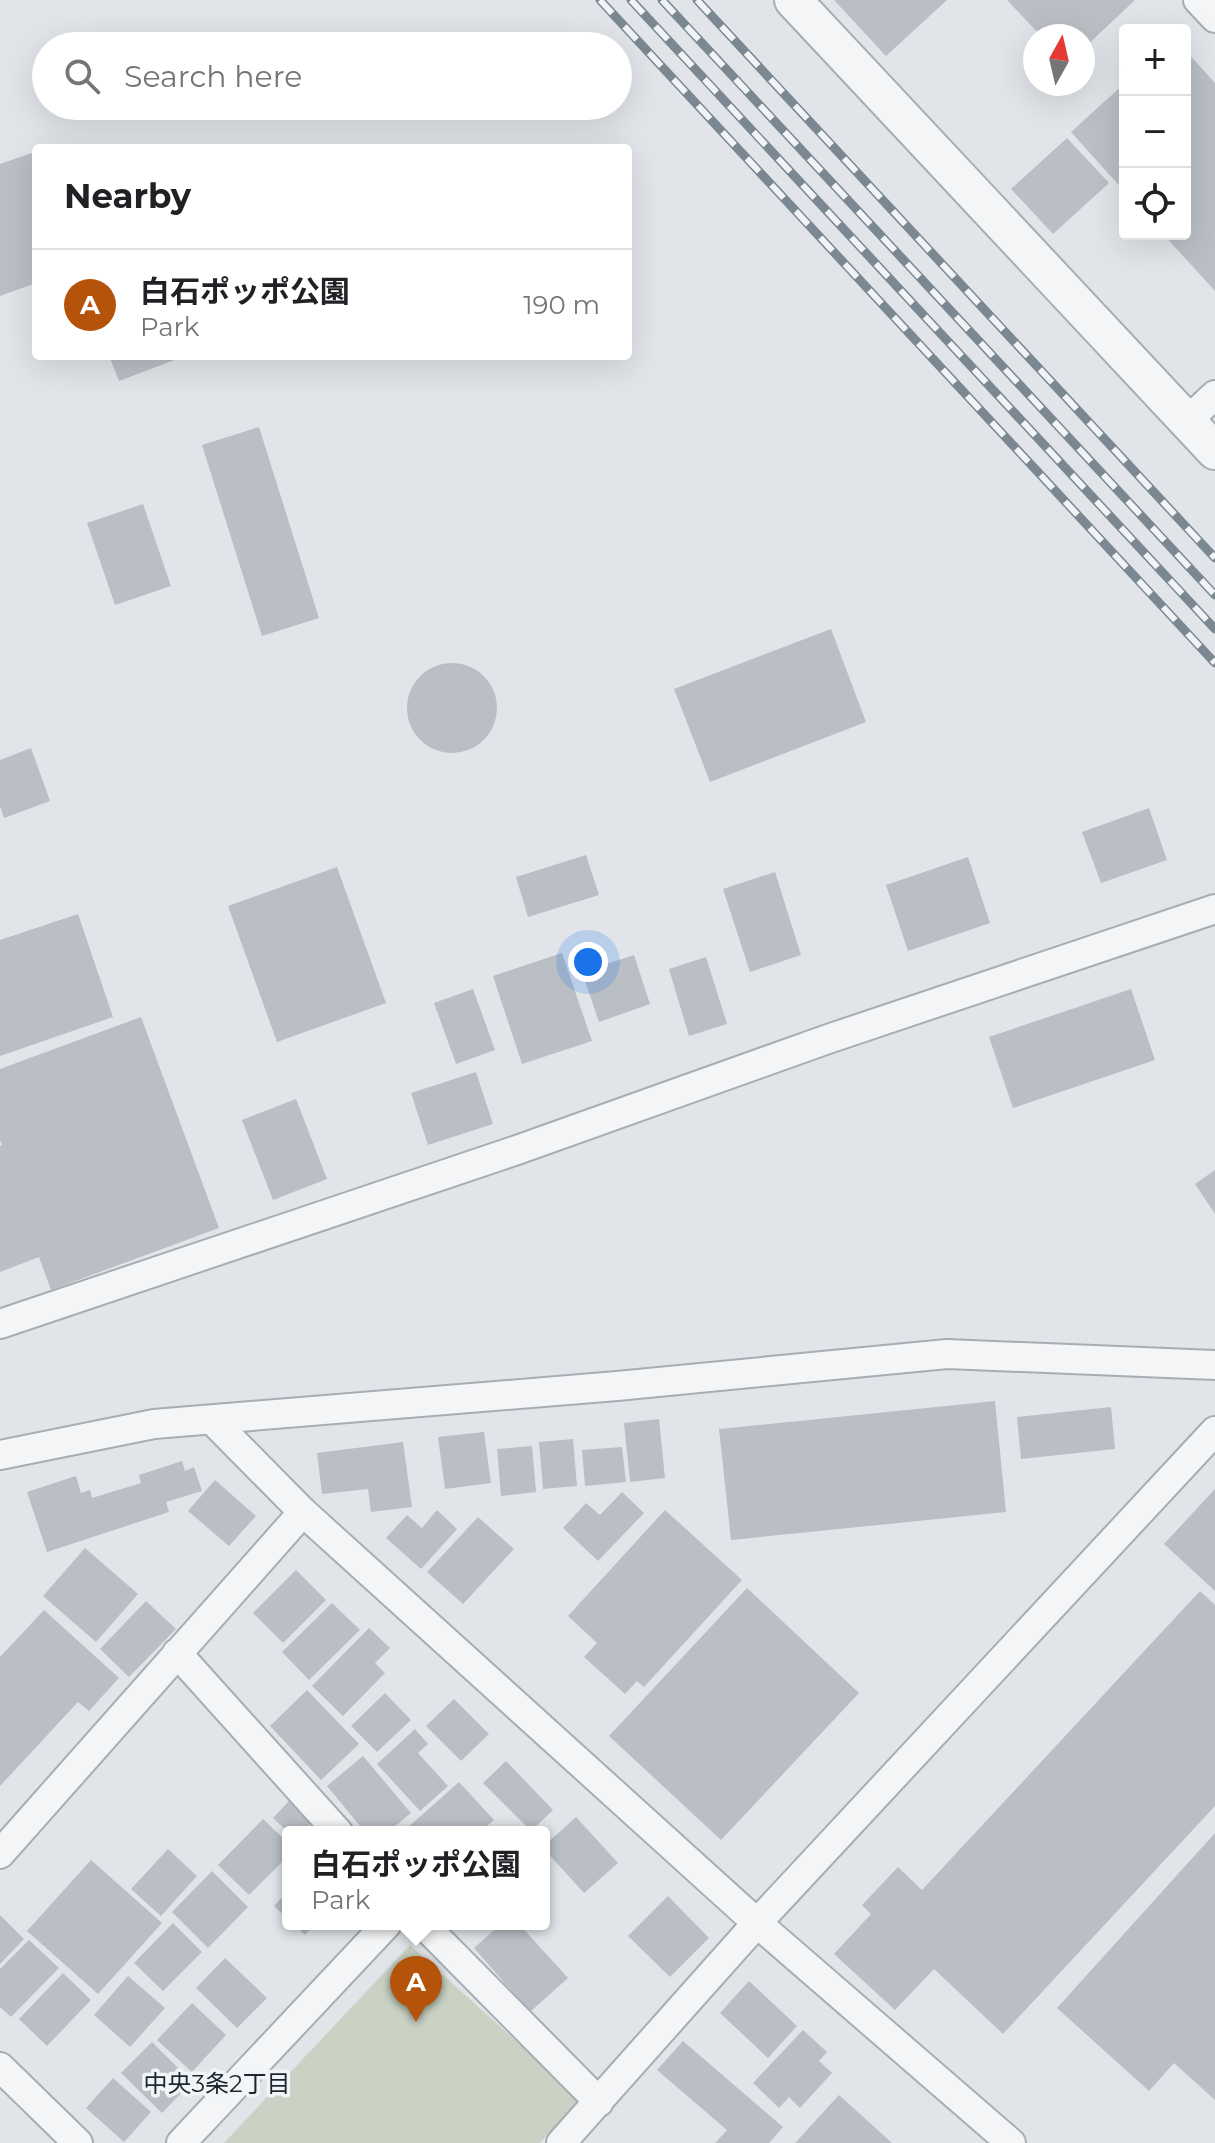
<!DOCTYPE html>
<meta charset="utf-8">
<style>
body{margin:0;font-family:Montserrat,"Noto Sans JP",sans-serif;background:#f6f6f6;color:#202124}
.controls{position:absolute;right:24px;top:24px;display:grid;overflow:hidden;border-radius:8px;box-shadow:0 8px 32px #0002}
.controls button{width:72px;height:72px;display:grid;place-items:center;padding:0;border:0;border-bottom:2px solid #e0e0e0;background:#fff;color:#202124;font:40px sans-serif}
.compass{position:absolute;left:1023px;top:24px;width:72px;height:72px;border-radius:50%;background:#fff;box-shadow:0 8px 32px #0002;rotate:8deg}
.you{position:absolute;left:588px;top:962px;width:28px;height:28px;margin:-20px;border:6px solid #fff;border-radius:50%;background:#1a73e8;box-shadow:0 0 0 12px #1a73e833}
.badge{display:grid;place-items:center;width:52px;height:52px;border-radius:50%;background:#b45309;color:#fff;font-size:26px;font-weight:700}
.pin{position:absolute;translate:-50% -66px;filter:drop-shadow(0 2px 4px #0008)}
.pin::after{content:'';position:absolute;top:42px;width:28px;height:24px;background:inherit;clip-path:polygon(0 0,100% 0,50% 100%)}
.popup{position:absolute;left:282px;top:1826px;width:268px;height:104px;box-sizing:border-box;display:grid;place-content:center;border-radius:8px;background:#fff;filter:drop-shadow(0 2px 6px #0005);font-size:26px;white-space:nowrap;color:#757577}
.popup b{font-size:30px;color:#202124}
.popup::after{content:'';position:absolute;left:50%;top:100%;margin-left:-16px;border:16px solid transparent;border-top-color:#fff}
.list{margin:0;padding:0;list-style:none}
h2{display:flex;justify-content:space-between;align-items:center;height:104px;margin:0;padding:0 32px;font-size:34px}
h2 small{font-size:26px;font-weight:400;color:#757577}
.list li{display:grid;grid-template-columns:52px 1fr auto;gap:24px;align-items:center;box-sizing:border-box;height:112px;padding:0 32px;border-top:2px solid #e0e0e0}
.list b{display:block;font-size:30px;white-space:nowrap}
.list p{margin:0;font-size:26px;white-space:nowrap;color:#757577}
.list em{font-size:26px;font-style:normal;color:#757577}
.icon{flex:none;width:44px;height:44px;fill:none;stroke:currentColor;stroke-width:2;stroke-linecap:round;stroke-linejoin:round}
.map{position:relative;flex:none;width:1215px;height:2143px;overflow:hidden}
.search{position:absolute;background:#fff;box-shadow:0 8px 32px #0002;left:32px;top:32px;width:600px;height:88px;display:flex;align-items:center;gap:20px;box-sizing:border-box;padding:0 28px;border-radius:44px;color:#757577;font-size:30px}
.panel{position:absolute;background:#fff;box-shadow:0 8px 32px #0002;left:32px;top:144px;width:600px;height:216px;border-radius:8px}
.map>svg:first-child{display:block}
.green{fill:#c9d2c3}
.building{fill:#b9bfc5}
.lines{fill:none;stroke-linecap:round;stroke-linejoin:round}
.minor-casing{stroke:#a6adb3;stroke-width:32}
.tertiary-casing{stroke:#a6adb3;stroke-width:40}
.minor{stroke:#f4f5f7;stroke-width:28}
.tertiary{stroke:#f4f5f7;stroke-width:36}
.rail-casing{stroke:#7b8791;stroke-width:9}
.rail{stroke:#f0f4f6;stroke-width:6;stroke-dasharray:18;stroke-linecap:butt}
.labels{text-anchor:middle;stroke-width:7;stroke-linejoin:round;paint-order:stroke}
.neighbourhood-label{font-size:24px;fill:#1c2630;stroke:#f0f4f6}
</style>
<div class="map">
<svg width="1215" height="2143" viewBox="0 0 1215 2143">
<rect width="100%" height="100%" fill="#e1e5e9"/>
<path class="green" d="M410,1945L580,2099L540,2143H224Z"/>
<path class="building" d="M834,0H947L886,56Z
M1007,0H1135L1083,49V36H1041Z
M1185,50L1215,83V291L1163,234H1185Z
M1125,83V192L1071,132Z
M1067,138L1109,183L1053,234L1011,189Z
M32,153L36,163V283L0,296V164Z
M109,356H185L119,381Z
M259,427L319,618L262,636L202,445Z
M143,504L171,586L115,605L87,523Z
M831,629L866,722L710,782L674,689Z
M407 708a45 45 0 1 1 90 0a45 45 0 1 1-90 0Z
M31,748L50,801L4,818L0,806V760Z
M1149,808L1167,860L1101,883L1082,832Z
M586,855L599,895L528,917L516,877Z
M968,857L990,923L908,951L886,885Z
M337,867L386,1003L277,1042L228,906Z
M775,872L801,955L750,972L723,889Z
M78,914L113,1017L0,1056V940Z
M562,953L592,1041L522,1064L493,976Z
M634,955L650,1004L599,1022L582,972Z
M706,957L727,1024L689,1036L669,969Z
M473,989L495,1050L456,1064L434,1003Z
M1131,989L1155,1060L1013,1108L989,1037Z
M141,1017L219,1228L51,1290L39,1257L0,1272V1146L2,1145L0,1140V1069Z
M476,1072L493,1124L428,1145L411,1093Z
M296,1099L327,1179L273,1200L242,1120Z
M1215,1170V1214L1195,1184Z
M995,1401L1006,1512L731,1540L719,1429Z
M1111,1407L1115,1449L1021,1459L1017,1417Z
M659,1419L665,1478L630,1482L624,1423Z
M484,1432L491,1483L445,1489L438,1437Z
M573,1439L577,1486L543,1489L539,1442Z
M403,1442L412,1507L371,1512L368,1489L322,1494L317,1453Z
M532,1446L536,1492L501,1496L497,1449Z
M622,1447L626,1482L585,1486L582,1450Z
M182,1461L185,1471L194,1467L202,1491L166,1502L169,1512L47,1552L27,1492L76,1476L81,1493L90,1490L92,1498L141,1483L139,1475Z
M215,1480L256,1516L229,1546L188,1511Z
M1215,1489V1591L1164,1544Z
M622,1492L644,1513L598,1561L563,1528L586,1503L600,1515Z
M437,1510L457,1529L421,1569L386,1538L407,1515L422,1528Z
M665,1510L742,1580L644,1687L637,1681L625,1694L584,1657L597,1643L568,1616Z
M478,1517L514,1549L463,1604L427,1572Z
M85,1548L138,1594L96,1642L43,1596Z
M296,1570L326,1600L283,1643L253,1613Z
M747,1588L859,1693L721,1840L609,1736Z
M1200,1591L1215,1605V1806L1003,2034L934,1969L895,2010L834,1954L871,1914L862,1905L898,1867L922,1890Z
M146,1601L176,1629L129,1677L100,1649Z
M332,1603L360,1630L309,1680L282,1652Z
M44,1610L119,1678L89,1711L78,1702L0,1786V1657Z
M369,1628L390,1648L375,1663L385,1673L343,1716L312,1686Z
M307,1690L359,1744L321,1780L270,1726Z
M385,1693L411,1720L377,1752L351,1726Z
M454,1699L489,1734L461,1761L426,1726Z
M415,1729L428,1744L418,1753L448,1786L420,1811L377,1764Z
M363,1756L411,1813L388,1832H365L327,1786Z
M506,1761L553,1810L531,1831L483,1783Z
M459,1782L494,1820L480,1832H408L406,1829Z
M291,1799L314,1820L303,1832H288L273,1818Z
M576,1817L618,1863L584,1893L544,1849V1846Z
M263,1819L288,1843V1856L249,1895L218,1865Z
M1215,1833V2100L1174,2063L1149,2091L1057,2008Z
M168,1849L197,1876L161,1916L131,1889Z
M91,1860L162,1923L98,1994L27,1931Z
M212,1871L248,1907L208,1948L172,1912Z
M288,1891V1919L274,1906Z
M668,1896L709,1938L670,1977L628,1936Z
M0,1915L24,1939L0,1964Z
M173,1923L202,1952L163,1991L134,1963Z
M293,1924H315L305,1935Z
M501,1924H519L568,1978L530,2012L474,1948Z
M29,1940L59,1968L11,2017L0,2007V1969Z
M225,1958L267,1998L237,2028L196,1988Z
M63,1973L91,2000L47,2046L19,2019Z
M128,1976L165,2008L130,2047L94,2015Z
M749,1981L797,2026L768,2058L720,2013Z
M192,2003L226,2035L192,2072L157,2040Z
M803,2030L827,2052L819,2061L832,2073L800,2108L789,2097L779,2108L753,2083Z
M683,2041L783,2127L769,2143H715L727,2130L657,2070Z
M152,2042L192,2082L162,2113L121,2073Z
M113,2078L151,2112L124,2142L86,2108Z
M839,2095L892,2143H795Z"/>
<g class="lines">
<g class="minor-casing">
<path id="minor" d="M1198,0L1215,18
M1187,421L1215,395
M0,1324L517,1150L828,1039L1215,909
M212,1420L303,1512L757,1923L1011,2143
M0,1455L154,1424L617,1386L947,1354L1215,1365
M177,1653L338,1832
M0,1854L303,1512
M423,1924L599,2102
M0,2067L78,2143
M181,2143L387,1924
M561,2143L757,1923L1215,1431"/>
</g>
<g class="tertiary-casing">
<path id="tertiary" d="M793,0L1215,451"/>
</g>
<use href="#minor" class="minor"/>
<use href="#tertiary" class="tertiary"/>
<g class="rail-casing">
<path id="rail" d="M600,0L1215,663
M631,0L1215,629
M662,0L1215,595
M697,0L1215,558"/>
</g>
<use href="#rail" class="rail"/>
</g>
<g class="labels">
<g class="neighbourhood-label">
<text x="217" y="2092">中央3条2丁目</text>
</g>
</g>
</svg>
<div class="controls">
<button>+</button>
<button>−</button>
<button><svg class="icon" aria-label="locate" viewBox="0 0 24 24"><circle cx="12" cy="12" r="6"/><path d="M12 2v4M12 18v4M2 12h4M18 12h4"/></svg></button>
</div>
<svg class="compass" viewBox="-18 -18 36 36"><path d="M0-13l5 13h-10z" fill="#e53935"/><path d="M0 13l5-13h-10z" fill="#757577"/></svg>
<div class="you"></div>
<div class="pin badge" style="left:416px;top:2022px">A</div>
<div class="popup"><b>白石ポッポ公園</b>Park</div>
<div class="search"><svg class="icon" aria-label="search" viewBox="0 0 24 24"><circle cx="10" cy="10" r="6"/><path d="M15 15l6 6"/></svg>Search here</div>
<section class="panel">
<h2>Nearby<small></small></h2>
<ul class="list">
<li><span class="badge">A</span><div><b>白石ポッポ公園</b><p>Park</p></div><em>190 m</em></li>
</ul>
</section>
</div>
